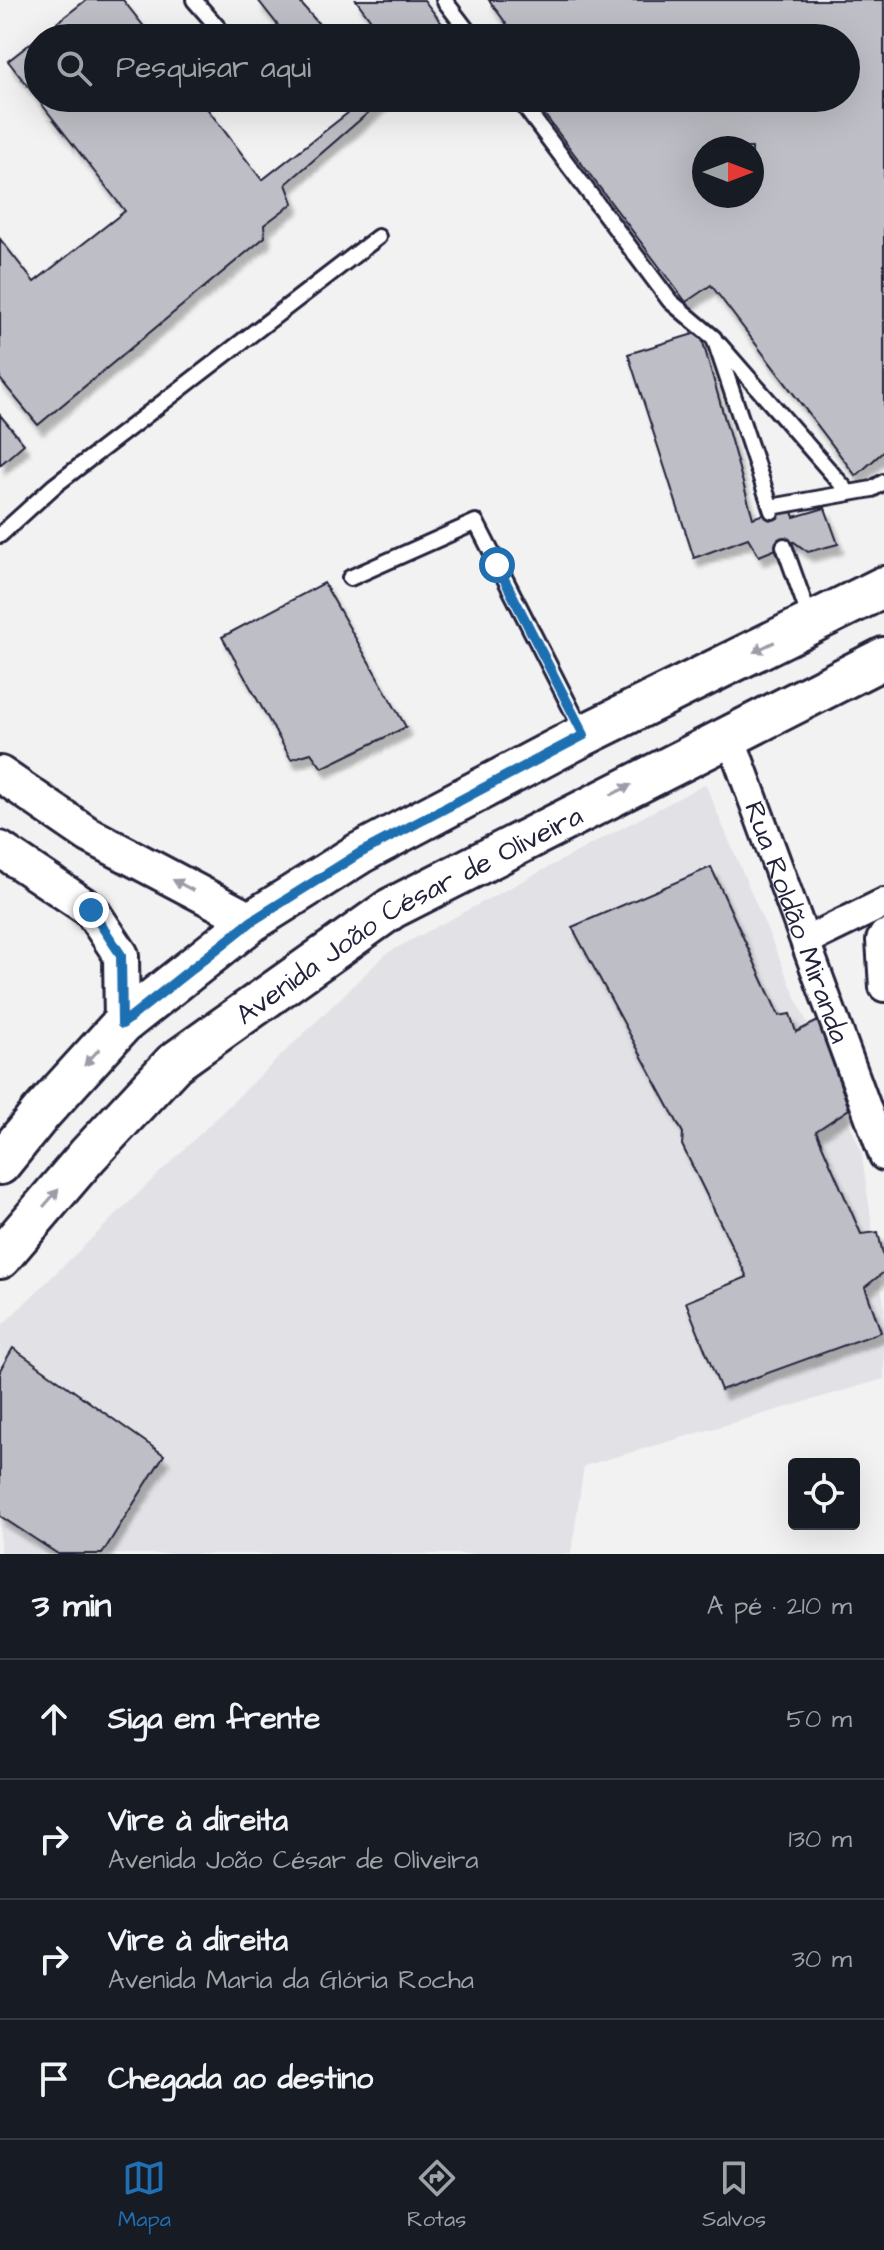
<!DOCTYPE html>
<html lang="pt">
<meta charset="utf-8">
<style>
body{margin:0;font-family:"Architects Daughter",sans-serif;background:#20242c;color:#f1f3f6}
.controls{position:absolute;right:24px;bottom:24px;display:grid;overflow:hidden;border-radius:8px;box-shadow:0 8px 32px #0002}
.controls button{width:72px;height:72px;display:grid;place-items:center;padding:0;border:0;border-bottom:2px solid #363941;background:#171b24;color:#f1f3f6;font:40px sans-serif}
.compass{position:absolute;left:692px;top:136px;width:72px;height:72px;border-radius:50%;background:#171b24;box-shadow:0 8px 32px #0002;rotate:90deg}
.stop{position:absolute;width:24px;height:24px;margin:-18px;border:6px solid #1f6fb2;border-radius:50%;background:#fff}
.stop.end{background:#1f6fb2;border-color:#fff;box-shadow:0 2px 8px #0008}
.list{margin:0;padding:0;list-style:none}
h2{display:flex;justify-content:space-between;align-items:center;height:104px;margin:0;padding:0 32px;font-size:34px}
h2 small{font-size:26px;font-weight:400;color:#9ea1a6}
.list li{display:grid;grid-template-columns:52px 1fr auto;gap:24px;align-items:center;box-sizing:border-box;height:120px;padding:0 32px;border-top:2px solid #363941}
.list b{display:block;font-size:30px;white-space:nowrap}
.list p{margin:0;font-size:26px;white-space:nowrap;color:#9ea1a6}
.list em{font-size:26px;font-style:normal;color:#9ea1a6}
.icon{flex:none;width:44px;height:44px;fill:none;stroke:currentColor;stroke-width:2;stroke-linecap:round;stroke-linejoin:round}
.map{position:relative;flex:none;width:884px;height:1554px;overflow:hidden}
.search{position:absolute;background:#171b24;box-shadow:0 8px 32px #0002;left:24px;right:24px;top:24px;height:88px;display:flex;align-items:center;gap:20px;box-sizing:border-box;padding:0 28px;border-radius:44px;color:#9ea1a6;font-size:30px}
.sheet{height:584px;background:#171b24}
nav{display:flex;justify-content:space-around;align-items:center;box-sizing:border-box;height:112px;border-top:2px solid #363941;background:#171b24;font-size:22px;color:#9ea1a6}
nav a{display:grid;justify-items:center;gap:4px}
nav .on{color:#1f6fb2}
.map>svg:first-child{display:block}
.built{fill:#e2e2e6}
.building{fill:#bebec6;stroke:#22223b;stroke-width:2;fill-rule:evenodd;filter:url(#shadow)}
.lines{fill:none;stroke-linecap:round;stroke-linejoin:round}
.service-casing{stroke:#22223b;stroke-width:20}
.minor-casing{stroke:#22223b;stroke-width:34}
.tertiary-casing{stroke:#22223b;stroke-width:40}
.secondary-casing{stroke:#22223b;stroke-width:46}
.service{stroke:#fff;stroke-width:14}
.minor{stroke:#fff;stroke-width:28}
.tertiary{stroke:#fff;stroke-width:34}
.secondary{stroke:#fff;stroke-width:40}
.oneway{fill:#9c9ca7}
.route{stroke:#1f6fb2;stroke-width:10}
.labels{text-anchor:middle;stroke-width:7;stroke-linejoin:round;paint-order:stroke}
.street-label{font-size:28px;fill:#22223b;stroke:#fff}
</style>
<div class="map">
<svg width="884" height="1554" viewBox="0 0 884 1554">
<defs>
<filter id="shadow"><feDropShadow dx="5" dy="9" stdDeviation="2" flood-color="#0004"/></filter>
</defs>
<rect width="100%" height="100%" fill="#f2f2f3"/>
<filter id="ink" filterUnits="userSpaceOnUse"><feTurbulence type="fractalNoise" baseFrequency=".0125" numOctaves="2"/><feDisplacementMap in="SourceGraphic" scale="16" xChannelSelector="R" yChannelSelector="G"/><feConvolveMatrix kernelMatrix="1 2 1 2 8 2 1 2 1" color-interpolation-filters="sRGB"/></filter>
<g filter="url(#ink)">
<path class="built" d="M705,784L861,1150L884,1306V1379L584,1466L571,1554H0V1327L387,953Z"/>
<path class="building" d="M86,0H123L153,38H38V98H199L262,180L367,98L384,99L286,184L293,203L264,225L265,237L38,425L0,379V239L34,282L125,211L8,61Z
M258,0H298L331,38H323L317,30L306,38H288Z
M356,0H424L453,38H384Z
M489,0H884V451L856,476L711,285L686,302L532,98H846V38H491L508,26ZM704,148H752V196H704Z
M700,332L753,518L789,505L794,517L825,508L838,544L808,552L794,542L759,556L748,538L694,558L628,354Z
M0,415L24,444L0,465Z
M324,583L406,727L322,768L311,753L291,759L222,637Z
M711,867L779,1016L790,1014L796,1032L818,1021L849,1109L816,1131L861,1234L878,1232L884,1259V1272L865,1287L881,1332L721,1390L686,1302L747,1277L682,1145L683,1133L572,927Z
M13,1348L164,1455L102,1554H58L0,1516V1370Z"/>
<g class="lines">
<g class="service-casing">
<path id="service" d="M194,0L227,38
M444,0L473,38
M518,98L670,301L714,338L772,511
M719,344L849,493
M771,507L872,489L884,482
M0,535L54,486L378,237
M784,546L810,619
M350,578L476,522L584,734"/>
</g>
<g class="minor-casing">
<g id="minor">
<path id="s1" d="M729,734L884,1156"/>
<path d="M884,935L881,940L884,987"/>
<path d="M806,941L884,903"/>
</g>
</g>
<g class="tertiary-casing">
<path id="tertiary" d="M0,774L89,835L252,921
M0,849L91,910L121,955L122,1024"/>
</g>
<g class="secondary-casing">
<g id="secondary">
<path d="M0,1164L42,1112L122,1024L252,921L360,853L584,735L884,587"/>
<path id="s2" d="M0,1258L88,1155L174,1063L392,908L884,658"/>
</g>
</g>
<use href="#service" class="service"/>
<use href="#minor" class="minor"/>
<use href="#tertiary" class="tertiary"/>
<use href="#secondary" class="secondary"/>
</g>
<defs><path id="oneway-solid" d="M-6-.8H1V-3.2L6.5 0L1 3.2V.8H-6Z" transform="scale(2)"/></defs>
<g class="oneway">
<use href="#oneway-solid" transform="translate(764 647) rotate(154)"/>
<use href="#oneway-solid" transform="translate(621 790) rotate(-27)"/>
<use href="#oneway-solid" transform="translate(183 885) rotate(-152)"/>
<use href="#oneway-solid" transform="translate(92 1057) rotate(132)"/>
<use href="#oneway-solid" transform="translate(51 1198) rotate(-49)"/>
</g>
</g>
<g class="lines" filter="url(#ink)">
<path class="route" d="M91,910L121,955L122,1024L252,921L360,853L584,735L497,565"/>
</g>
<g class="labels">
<g class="street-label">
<text dy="10" stroke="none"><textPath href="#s2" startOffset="540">Avenida João César de Oliveira</textPath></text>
<text dy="10" stroke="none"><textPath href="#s1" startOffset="200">Rua Roldão Miranda</textPath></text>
</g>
</g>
</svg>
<div class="controls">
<button><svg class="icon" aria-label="locate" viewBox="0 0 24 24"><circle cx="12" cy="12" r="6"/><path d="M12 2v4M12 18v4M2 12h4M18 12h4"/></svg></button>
</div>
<svg class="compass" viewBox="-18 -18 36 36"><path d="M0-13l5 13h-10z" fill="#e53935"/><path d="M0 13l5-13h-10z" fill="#9ea1a6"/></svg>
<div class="stop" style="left:497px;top:565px"></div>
<div class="stop end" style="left:91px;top:910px"></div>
<div class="search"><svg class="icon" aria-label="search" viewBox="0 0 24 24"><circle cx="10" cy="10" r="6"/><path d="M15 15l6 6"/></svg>Pesquisar aqui</div>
</div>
<section class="sheet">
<h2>3 min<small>A pé · 210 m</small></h2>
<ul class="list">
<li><svg class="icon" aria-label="ahead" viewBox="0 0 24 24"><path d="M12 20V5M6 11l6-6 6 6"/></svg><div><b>Siga em frente</b></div><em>50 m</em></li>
<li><svg class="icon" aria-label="right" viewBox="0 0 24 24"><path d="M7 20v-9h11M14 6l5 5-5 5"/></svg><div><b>Vire à direita</b><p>Avenida João César de Oliveira</p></div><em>130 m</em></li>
<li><svg class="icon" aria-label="right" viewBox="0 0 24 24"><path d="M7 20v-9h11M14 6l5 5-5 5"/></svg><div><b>Vire à direita</b><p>Avenida Maria da Glória Rocha</p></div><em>30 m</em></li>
<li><svg class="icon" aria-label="arrive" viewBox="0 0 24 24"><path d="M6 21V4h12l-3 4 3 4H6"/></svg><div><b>Chegada ao destino</b></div></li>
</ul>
</section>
<nav>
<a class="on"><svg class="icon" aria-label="map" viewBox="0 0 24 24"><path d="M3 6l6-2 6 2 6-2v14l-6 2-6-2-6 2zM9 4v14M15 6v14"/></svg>Mapa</a>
<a><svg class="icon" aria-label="directions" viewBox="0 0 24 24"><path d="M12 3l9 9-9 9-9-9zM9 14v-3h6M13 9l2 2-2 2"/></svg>Rotas</a>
<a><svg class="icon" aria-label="saved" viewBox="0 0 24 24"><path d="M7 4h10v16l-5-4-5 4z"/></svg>Salvos</a>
</nav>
